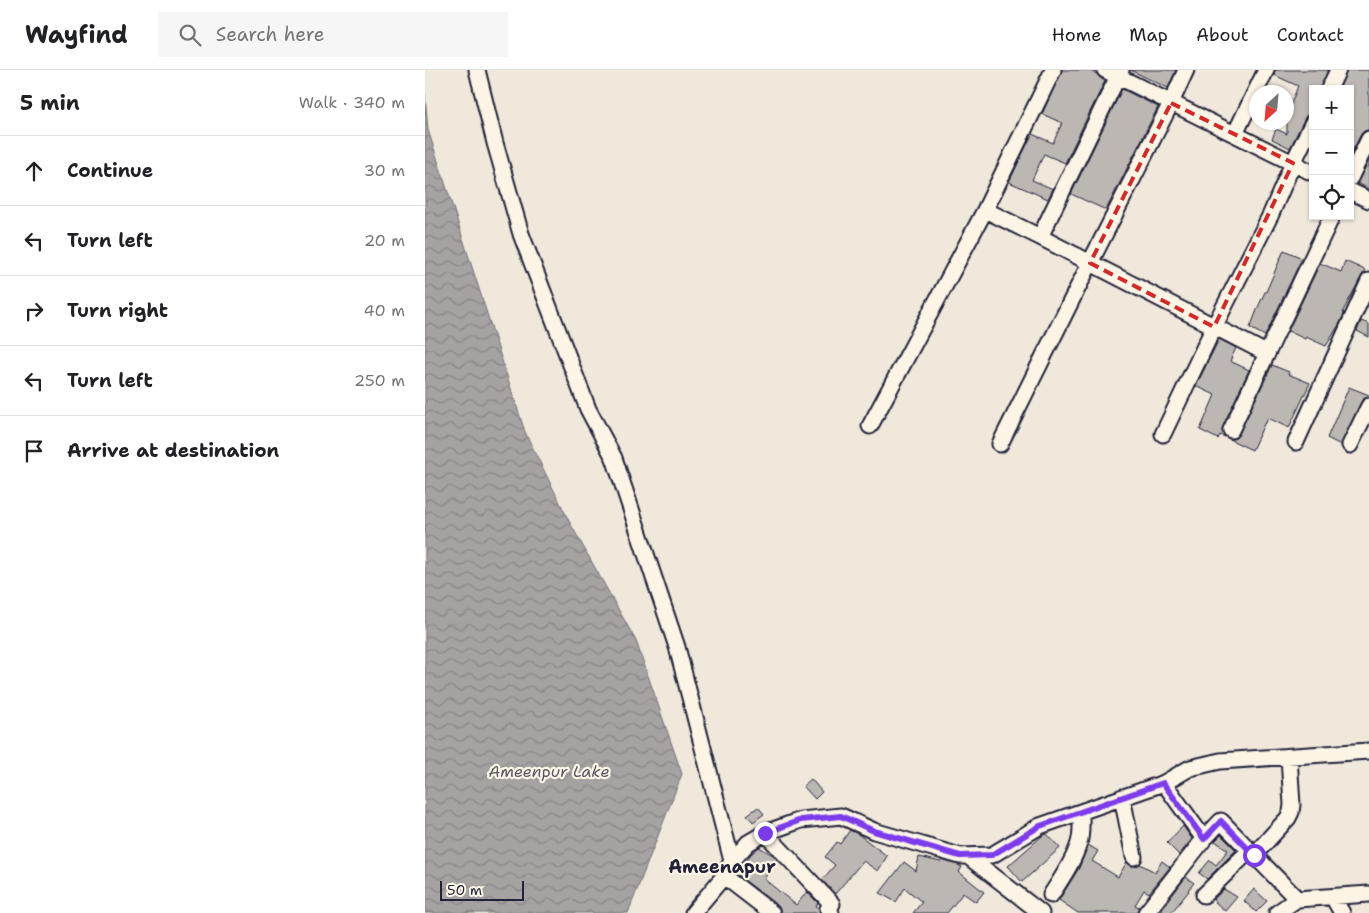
<!DOCTYPE html>
<meta charset="utf-8">
<style>
body{margin:0;font-family:"Shantell Sans",sans-serif;background:#f6f6f6;color:#202124}
.controls{position:absolute;right:15px;top:15px;display:grid;overflow:hidden;border-radius:0px;box-shadow:0 1px 4px #0004}
.controls button{width:45px;height:45px;display:grid;place-items:center;padding:0;border:0;border-bottom:1px solid #e0e0e0;background:#fff;color:#202124;font:25px sans-serif}
.compass{position:absolute;left:824px;top:15px;width:45px;height:45px;border-radius:50%;background:#fff;box-shadow:0 1px 4px #0004;rotate:206deg}
.scale{position:absolute;left:15px;bottom:12px;width:84px;box-sizing:border-box;padding-left:5px;border:2px solid #22223b;border-top:0;font-size:14px;line-height:18px;white-space:nowrap;color:#22223b;-webkit-text-stroke:4px #fcf5e5;paint-order:stroke}
.stop{position:absolute;width:15px;height:15px;margin:-11px;border:4px solid #7c3aed;border-radius:50%;background:#fff}
.stop.end{background:#7c3aed;border-color:#fff;box-shadow:0 1px 5px #0008}
.list{margin:0;padding:0;list-style:none}
h2{display:flex;justify-content:space-between;align-items:center;height:65px;margin:0;padding:0 20px;font-size:21px}
h2 small{font-size:16px;font-weight:400;color:#757577}
.list li{display:grid;grid-template-columns:32px 1fr auto;gap:15px;align-items:center;box-sizing:border-box;height:70px;padding:0 20px;border-top:1px solid #e0e0e0}
.list b{display:block;font-size:19px;white-space:nowrap}
.list em{font-size:16px;font-style:normal;color:#757577}
.icon{flex:none;width:28px;height:28px;fill:none;stroke:currentColor;stroke-width:2;stroke-linecap:round;stroke-linejoin:round}
.map{position:relative;flex:none;width:944px;height:843px;overflow:hidden}
header{display:flex;align-items:center;gap:30px;box-sizing:border-box;height:70px;padding:0 25px;background:#fff;border-bottom:1px solid #e0e0e0}
header strong{font-size:24px}
nav{display:flex;gap:28px;margin-inline-start:auto;font-size:18px}
.search{width:350px;height:45px;background:#f6f6f6;display:flex;align-items:center;gap:12px;box-sizing:border-box;padding:0 18px;border-radius:0px;color:#757577;font-size:19px}
main{display:flex}
aside{flex:1;background:#fff}
.map>svg:first-child{display:block}
.water{fill:url(#water-waves);stroke:#716f79}
.building{fill:#bcb7b3;stroke:#22223b}
.lines{fill:none;stroke-linecap:round;stroke-linejoin:round}
.minor-casing{stroke:#22223b;stroke-width:19}
.minor{stroke:#fcf5e5;stroke-width:15}
.route{stroke:#7c3aed;stroke-width:6}
.marked{fill:none;stroke:#d62828;stroke-width:4;stroke-dasharray:10 6;stroke-linejoin:round}
.labels{text-anchor:middle;stroke-width:4.5;stroke-linejoin:round;paint-order:stroke}
.water-label{font-size:16px;font-style:italic;fill:#575564;stroke:#fcf5e5}
.quarter-label{font-size:18px;font-weight:bold;fill:#22223b;stroke:#fcf5e5}
</style>
<header>
<strong>Wayfind</strong>
<div class="search"><svg class="icon" aria-label="search" viewBox="0 0 24 24"><circle cx="10" cy="10" r="6"/><path d="M15 15l6 6"/></svg>Search here</div>
<nav><a>Home</a><a>Map</a><a>About</a><a>Contact</a></nav>
</header>
<main>
<aside>
<h2>5 min<small>Walk · 340 m</small></h2>
<ul class="list">
<li><svg class="icon" aria-label="ahead" viewBox="0 0 24 24"><path d="M12 20V5M6 11l6-6 6 6"/></svg><div><b>Continue</b></div><em>30 m</em></li>
<li><svg class="icon" aria-label="left" viewBox="0 0 24 24"><path d="M17 20v-9H6M10 6l-5 5 5 5"/></svg><div><b>Turn left</b></div><em>20 m</em></li>
<li><svg class="icon" aria-label="right" viewBox="0 0 24 24"><path d="M7 20v-9h11M14 6l5 5-5 5"/></svg><div><b>Turn right</b></div><em>40 m</em></li>
<li><svg class="icon" aria-label="left" viewBox="0 0 24 24"><path d="M17 20v-9H6M10 6l-5 5 5 5"/></svg><div><b>Turn left</b></div><em>250 m</em></li>
<li><svg class="icon" aria-label="arrive" viewBox="0 0 24 24"><path d="M6 21V4h12l-3 4 3 4H6"/></svg><div><b>Arrive at destination</b></div></li>
</ul>
</aside>
<div class="map">
<svg width="944" height="843" viewBox="0 0 944 843">
<defs>
<pattern id="water-waves" width="16" height="10" patternUnits="userSpaceOnUse" patternTransform="scale(1.25)"><rect width="16" height="10" fill="#a6a2a2"/><path d="M0 5q4-4 8 0t8 0" fill="none" stroke="#878485"/></pattern>
</defs>
<rect width="100%" height="100%" fill="#efe8db"/>
<filter id="ink" filterUnits="userSpaceOnUse"><feTurbulence type="fractalNoise" baseFrequency=".02" numOctaves="2"/><feDisplacementMap in="SourceGraphic" scale="10" xChannelSelector="R" yChannelSelector="G"/><feConvolveMatrix kernelMatrix="1 2 1 2 8 2 1 2 1" color-interpolation-filters="sRGB"/></filter>
<g filter="url(#ink)">
<path class="water" d="M0,23L3,60L100,362L145,453L211,571L257,704L203,843H0Z"/>
<path class="building" d="M637,0H663L672,4L675,8L680,11L640,93L619,84L607,110L628,119L623,129L584,112L607,64L628,73L637,53L617,44Z
M705,0H751L743,18Z
M850,0H903L895,19H888V43L883,44L880,48L865,78L847,69L851,59L862,64V34L865,36L873,16L849,5Z
M922,0H944V60L939,61L936,64L925,86V19H919L915,17Z
M697,19L733,37L681,140L646,124Z
M944,90V119L932,113Z
M859,180L877,188L840,266L825,258L834,235L840,222H841Z
M920,191L940,200L918,241L919,244L915,253L901,276L881,267L880,269L863,261L895,193L916,202Z
M936,251L944,254V267L932,261Z
M794,269L811,278L805,291L824,300L798,356L797,361L800,367L795,365L793,369L775,360L790,325L771,316Z
M847,295L864,302L863,304L885,313L864,358L843,348L841,353L840,352L827,380L804,369L811,368L814,364Z
M924,317L944,325L936,332L916,375L902,368Z
M386,709L397,722L390,729L378,716Z
M333,737L339,744L328,752L322,745Z
M758,756L767,769L754,785L742,773Z
M425,760L433,764L462,786L453,801L438,791L410,824L397,810L410,795L400,787L412,772L415,774Z
M622,764L635,778L597,812L583,796L617,766Z
M796,765L811,780L782,809L774,803L785,790L791,795L803,780L790,771Z
M663,775L673,781L667,791L693,807L702,792L706,796H711L715,794L730,802L737,791L745,797L724,823L719,820L710,835L714,837L712,843H653L634,830L654,798Z
M334,777L348,785L352,789L339,809L371,835L382,822L393,833L391,836L394,838L395,843H356L355,839L353,836L314,806L324,794L321,792L325,785Z
M494,787L516,792V790L533,795L537,797L534,802L559,822L551,832L538,823L522,843H488L497,832L480,818L471,832L455,823L479,792L491,801Z
M761,807L769,813L763,820L764,821L746,843H740L736,840Z
M799,819L812,827L800,841L788,830Z
M829,819L842,831L831,842L819,831Z"/>
<g class="lines">
<g class="minor-casing">
<path id="minor" d="M52,0L70,73L96,164L163,339L189,388L252,577L307,791
M680,0L888,103
M904,19L913,0
M810,64L841,0
M925,108L944,69
M925,121L944,130
M560,140L615,167L841,283
M615,167L696,0
M445,356L560,140L628,0
M806,360L907,146
M738,364L789,257L846,144L868,93L888,52
M871,372L944,211
M575,374L665,193L746,33L761,0
M925,375L944,336
M739,713L779,769
M697,727L709,787
M340,763L407,834L403,839L406,843
M829,785L863,748L866,742L867,735L864,687
M544,787L616,843
M299,806L347,843
M626,825C636,809 649,791 654,773C657,763 656,752 656,742
M779,825L825,780
M908,827L917,843
M268,843L299,806L307,791L323,773L340,763L376,750L416,746L449,761L535,786L567,785L615,756L739,713L765,698L795,691L944,681
M721,843L779,769L796,751L872,829
M852,843L872,829L944,824"/>
</g>
<use href="#minor" class="minor"/>
</g>
</g>
<g class="lines" filter="url(#ink)">
<path class="route" d="M340,763L376,750L416,746L449,761L535,786L567,785L615,756L738,713L779,769L796,751L829,785"/>
</g>
<path class="marked" d="M746,33L868,93L789,257L665,193Z"/>
<g class="labels">
<g class="water-label">
<text x="124" y="707">Ameenpur Lake</text>
</g>
<g class="quarter-label">
<text x="297" y="803">Ameenapur</text>
</g>
</g>
</svg>
<div class="controls">
<button>+</button>
<button>−</button>
<button><svg class="icon" aria-label="locate" viewBox="0 0 24 24"><circle cx="12" cy="12" r="6"/><path d="M12 2v4M12 18v4M2 12h4M18 12h4"/></svg></button>
</div>
<svg class="compass" viewBox="-18 -18 36 36"><path d="M0-13l5 13h-10z" fill="#e53935"/><path d="M0 13l5-13h-10z" fill="#757577"/></svg>
<div class="scale">50 m</div>
<div class="stop" style="left:829px;top:785px"></div>
<div class="stop end" style="left:340px;top:763px"></div>
</div>
</main>
